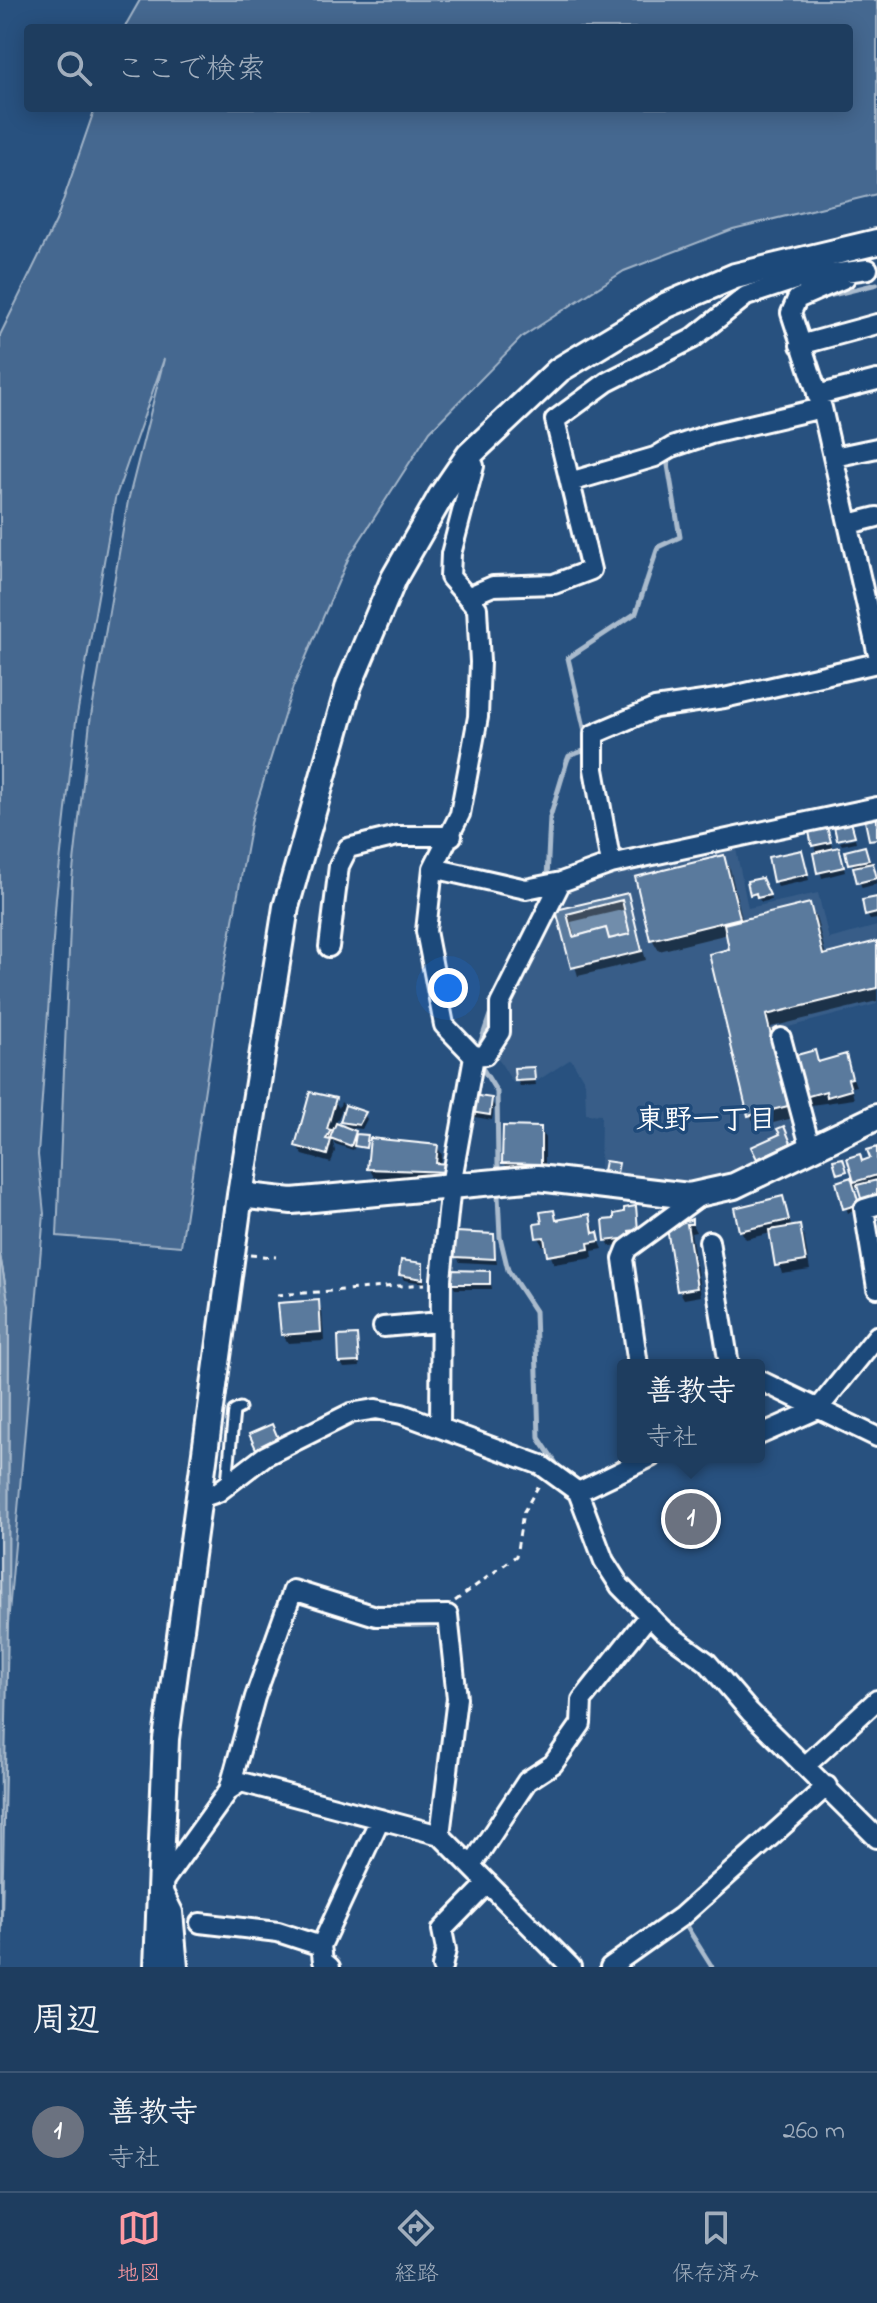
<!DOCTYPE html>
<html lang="ja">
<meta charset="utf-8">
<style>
body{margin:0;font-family:"Indie Flower","Klee One",sans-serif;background:#2b4868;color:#f1f3f6}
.you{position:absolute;left:448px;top:988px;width:28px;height:28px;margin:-20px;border:6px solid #fff;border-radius:50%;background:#1a73e8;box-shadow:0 0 0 12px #1a73e833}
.badge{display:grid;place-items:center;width:52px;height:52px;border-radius:50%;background:#ff9aa2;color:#fff;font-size:26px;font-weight:700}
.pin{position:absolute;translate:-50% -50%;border:4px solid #fff;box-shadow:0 2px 8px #0006}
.popup{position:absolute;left:617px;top:1359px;width:148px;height:104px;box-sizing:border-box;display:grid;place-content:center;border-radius:8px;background:#1e3d5f;filter:drop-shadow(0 2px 6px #0005);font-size:26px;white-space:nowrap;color:#a1aebd}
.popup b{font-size:30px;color:#f1f3f6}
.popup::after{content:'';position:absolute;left:50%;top:100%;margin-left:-16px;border:16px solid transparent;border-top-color:#1e3d5f}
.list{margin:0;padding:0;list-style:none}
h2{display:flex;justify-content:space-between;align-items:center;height:104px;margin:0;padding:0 32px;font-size:34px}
h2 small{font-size:26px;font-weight:400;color:#a1aebd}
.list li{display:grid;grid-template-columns:52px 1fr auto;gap:24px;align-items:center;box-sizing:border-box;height:120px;padding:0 32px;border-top:2px solid #3c5674}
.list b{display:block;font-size:30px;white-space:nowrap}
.list p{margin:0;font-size:26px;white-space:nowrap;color:#a1aebd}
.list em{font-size:26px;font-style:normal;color:#a1aebd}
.icon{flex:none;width:44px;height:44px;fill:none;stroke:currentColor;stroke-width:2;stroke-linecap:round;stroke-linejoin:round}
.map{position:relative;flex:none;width:877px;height:1967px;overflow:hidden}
.search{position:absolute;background:#1e3d5f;box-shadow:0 4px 20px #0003;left:24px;right:24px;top:24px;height:88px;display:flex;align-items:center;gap:20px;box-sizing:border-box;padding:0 28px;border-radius:8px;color:#a1aebd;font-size:30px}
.sheet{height:224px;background:#1e3d5f}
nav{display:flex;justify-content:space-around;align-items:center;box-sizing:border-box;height:112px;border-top:2px solid #3c5674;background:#1e3d5f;font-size:22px;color:#a1aebd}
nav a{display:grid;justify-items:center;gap:4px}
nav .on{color:#ff9aa2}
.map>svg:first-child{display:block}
.built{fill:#375d88}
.green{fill:#446890;stroke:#a2b4c8;stroke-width:2}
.water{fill:#718dab;stroke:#aabbcd;stroke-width:2}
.shadow{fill:#0007;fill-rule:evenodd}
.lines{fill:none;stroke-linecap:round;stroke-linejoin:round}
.shore{stroke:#c6d1dd;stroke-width:2}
.stream{stroke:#aabbcd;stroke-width:5}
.building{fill:#5a7a9d;stroke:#fff;stroke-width:2;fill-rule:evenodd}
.lane-casing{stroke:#fff;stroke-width:15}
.street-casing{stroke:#fff;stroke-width:24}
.secondary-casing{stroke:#fff;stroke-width:30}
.path{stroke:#fff;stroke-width:3;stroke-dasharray:6 6;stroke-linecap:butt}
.lane{stroke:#1f4a7a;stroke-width:9}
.street{stroke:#1f4a7a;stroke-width:18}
.secondary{stroke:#1f4a7a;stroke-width:24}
.labels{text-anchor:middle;stroke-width:7;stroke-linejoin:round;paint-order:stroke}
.neighbourhood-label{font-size:28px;font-weight:bold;fill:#fff;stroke:#1f4a7a}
</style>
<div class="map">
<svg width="877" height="1967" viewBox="0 0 877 1967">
<rect width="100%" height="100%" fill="#28517f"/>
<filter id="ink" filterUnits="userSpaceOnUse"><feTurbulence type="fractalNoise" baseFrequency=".0125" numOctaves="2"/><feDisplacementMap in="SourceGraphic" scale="16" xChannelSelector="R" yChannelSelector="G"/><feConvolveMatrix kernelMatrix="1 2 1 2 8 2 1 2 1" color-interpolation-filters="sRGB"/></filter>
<g filter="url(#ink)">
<path class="built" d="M735,844L748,908L818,893L829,939L877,926V1004L773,1031L802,1137L799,1142L720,1175L690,1180L657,1182L600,1172L601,1115L586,1114L585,1082L571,1059L537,1081L513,1083L497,1057L507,1042L510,1004L569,888L611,872Z"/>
<path class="green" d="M140,0H877V194L733,229L624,271L522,337L430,431L349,557L293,687L252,818L219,996L181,1246L57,1236L72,880L90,722L128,501L164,359L115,499L76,721L56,898L38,1155L44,1214L8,1624L9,1306L0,1255V335L56,221L95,108H849V28H124Z"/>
<path class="water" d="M622,900L630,934L609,939L606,928L573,937L567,914Z
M0,1255L9,1306L8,1624L1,1967Z"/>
<path class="shadow" d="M825,825L833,850L838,849L841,855L845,872L822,878L814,845Z
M855,838L856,842L842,845L840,842Z
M864,848L875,870L877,884L862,888L848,852Z
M801,852L809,880L778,887L775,881Z
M723,857L730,869L743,922L809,906L816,917L826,956L877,943V1001L771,1027L793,1118L757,1127L750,1115L728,934L659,951L652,939Z
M765,885L771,900L762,902L752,894Z
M627,895L646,960L578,976L559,912ZM626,909L633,935L611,941L605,931L575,938L571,922Z
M877,899V919L870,920L867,915Z
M814,1053L819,1064L845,1057L856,1086L851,1087L854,1099L811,1105L806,1096Z
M533,1069L536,1085L520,1086L517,1080Z
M334,1100L339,1108L341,1102L344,1105L335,1125L366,1137V1149L356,1144L353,1150L335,1144L332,1138L335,1151L331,1163L303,1155L297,1146Z
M491,1100L494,1106L492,1120L475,1117L472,1112Z
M364,1114L367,1119L362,1129L346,1127L342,1121Z
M540,1129L545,1138V1172L509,1171L504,1162Z
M786,1134L793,1149L762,1163L754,1148Z
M437,1146L442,1155L441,1165L448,1166L447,1182L374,1177L369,1168Z
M877,1149V1206L860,1186L854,1188L860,1209L848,1213L838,1183L855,1178L862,1162L872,1160Z
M782,1199L792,1228L799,1227L804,1236L810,1270L782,1274L771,1233L746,1239L741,1231L736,1210Z
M635,1208L640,1235L632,1244L610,1246L607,1241L617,1220Z
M553,1212L559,1221L589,1216L603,1249L592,1251L593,1258L554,1264L547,1246H543L538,1238Z
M691,1222L696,1232L691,1233L701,1296L684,1299L679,1290L670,1229Z
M493,1236L497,1264L460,1262L456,1256Z
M422,1265L425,1283L404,1280L401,1275Z
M489,1273L492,1289H455L452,1283Z
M317,1302L322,1311L324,1341L288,1343L283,1335Z
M356,1337L360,1367L344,1368L341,1363Z"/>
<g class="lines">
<path class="shore" d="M0,1301V1627"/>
<path class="stream" d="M820,298L877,284
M587,740L568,658L636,613L658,547L680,537L667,459L685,452
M547,879L550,817L567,761L569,756L589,749
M478,1050L492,1009
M481,1066L497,1092L498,1166
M498,1195L500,1237L508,1270L535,1311L539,1438L559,1468
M683,1921L712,1967"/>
</g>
<path class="building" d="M850,818L855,836L837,840L833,822Z
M877,818V839L869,840L865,821Z
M826,823L831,842L812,846L808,827Z
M865,846L869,860L848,864L845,851Z
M839,847L844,867L817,873L813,853Z
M802,850L808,874L773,882L768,857Z
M724,855L740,918L650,940L635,877Z
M873,863L877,878L857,883L853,867Z
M762,878L770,895L757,898L756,893L750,895L747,881Z
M628,893L642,951L571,968L556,910ZM622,900L630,934L609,939L606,928L573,937L567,914Z
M877,897V913L865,916L862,900Z
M810,903L823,955L877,941V988L766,1015L788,1106L748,1116L709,954L729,949L724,924Z
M815,1050L818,1062L846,1054L852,1078L848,1079L851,1090L827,1097L826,1091L805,1097L793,1056Z
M534,1067L535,1080L515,1081L514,1068Z
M310,1092L336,1098L327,1129L331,1130L326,1139L331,1140L327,1155L295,1146Z
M472,1095L492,1098L490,1115L470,1112Z
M345,1105L366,1112L359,1125L340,1122Z
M336,1123L356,1131L351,1146L330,1138Z
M503,1126L541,1127V1164L502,1163Z
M784,1126L791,1143L757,1159L751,1147L780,1134L777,1129Z
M356,1134L368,1135L366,1148L354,1146Z
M370,1138L438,1145L436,1163L450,1164L449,1172L367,1169Z
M877,1147V1175L854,1182L847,1158L860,1154L862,1161L870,1158L867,1150Z
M843,1158L847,1171L837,1174L833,1160Z
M605,1161L619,1163L617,1173L603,1171Z
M851,1177L859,1204L843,1209L836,1182Z
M877,1180V1201L863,1205L857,1185Z
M783,1196L789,1220L739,1231L734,1208Z
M636,1206L638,1230L629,1231L630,1238L605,1241L603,1220L614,1219V1214L624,1212V1208Z
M554,1210L556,1220L590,1214L593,1233L598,1232L600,1241L588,1243L589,1249L547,1256L544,1237L536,1238L534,1224L542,1223L540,1212Z
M692,1219V1224H687L697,1288L677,1291L667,1228Z
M800,1225L806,1261L775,1266L769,1230Z
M456,1232L494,1234L495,1259L454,1257Z
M401,1260L423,1263V1279L399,1275Z
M450,1270L490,1271V1284H450Z
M319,1300L321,1332L281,1335L278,1303Z
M357,1335L359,1362L339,1363L338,1336Z
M272,1424L278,1438L256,1449L249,1434Z"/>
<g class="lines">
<g class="lane-casing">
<path id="lane" d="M227,1482L234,1411L240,1408"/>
</g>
<g class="street-casing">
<path id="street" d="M845,278L797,299L791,313L822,408L877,651
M800,345L877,324
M817,395L877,380
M834,457L877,448
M570,482L655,457L672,447L711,434L822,408
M849,524L877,517
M467,597L493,586L554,584L591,570L555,420L607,382L692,339L746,296L801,278L868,269
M611,864L594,769V734L655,708L724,698L877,663
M433,868L526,889L561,882L611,864L877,807
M329,947L339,866L348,848L397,836H452
M781,1038L811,1150
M474,1056L485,1055L500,1032V1004L561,882
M877,1205L864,1209L877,1288
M709,1241L729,1365
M383,1327L440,1322
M638,1365L623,1259L627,1249L702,1194
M759,1380L877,1437
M440,1428L441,1279L451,1185L474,1056L444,1025L426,931L433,868L460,814L478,717L480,662L477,608L450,577L451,554L474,466L469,455
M759,1435L818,1409L877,1336
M578,1492L651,1457
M200,1498L218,1492L265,1456L351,1413L376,1409L402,1414L541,1465L578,1492L604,1561L620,1586L663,1630L707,1662L750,1712L877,1838
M806,1765L877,1700
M229,1790L255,1697L293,1590L376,1616L448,1615L457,1698L440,1835
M471,1866L527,1781L553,1764L581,1724L582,1700L649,1615
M200,1923L278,1932L321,1946
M178,1967L173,1912L160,1886L229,1790L241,1782L440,1835L571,1967
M330,1967L323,1961L321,1946L380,1819
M442,1967L446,1950L442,1930L488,1883
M610,1967L682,1916L827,1786"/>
</g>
<g class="secondary-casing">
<path id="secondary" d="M240,1195L292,1201L538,1178L689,1196L734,1186L877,1117
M157,1967L166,1739L240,1195L286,907L349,685L394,578L441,496L469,455L559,370L667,305L735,276L877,242"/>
</g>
<path class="path" d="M250,1255L276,1257
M277,1295L425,1284
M455,1601L516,1556L523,1513L539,1485"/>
<use href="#lane" class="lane"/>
<use href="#street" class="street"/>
<use href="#secondary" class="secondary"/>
</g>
</g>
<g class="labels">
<g class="neighbourhood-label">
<text x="706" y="1128">東野一丁目</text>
</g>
</g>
</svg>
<div class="you"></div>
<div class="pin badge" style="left:691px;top:1519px;background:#6b7280">1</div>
<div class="popup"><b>善教寺</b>寺社</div>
<div class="search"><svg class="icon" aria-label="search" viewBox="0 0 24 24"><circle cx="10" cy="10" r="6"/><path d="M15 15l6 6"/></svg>ここで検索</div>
</div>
<section class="sheet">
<h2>周辺<small></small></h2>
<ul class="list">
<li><span class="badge" style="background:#6b7280">1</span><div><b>善教寺</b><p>寺社</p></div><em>260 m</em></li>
</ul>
</section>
<nav>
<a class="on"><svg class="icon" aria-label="map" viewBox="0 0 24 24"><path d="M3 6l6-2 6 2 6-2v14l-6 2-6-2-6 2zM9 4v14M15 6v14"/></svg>地図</a>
<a><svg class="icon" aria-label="directions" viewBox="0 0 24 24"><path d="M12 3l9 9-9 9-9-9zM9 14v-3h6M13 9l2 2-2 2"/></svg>経路</a>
<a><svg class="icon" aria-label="saved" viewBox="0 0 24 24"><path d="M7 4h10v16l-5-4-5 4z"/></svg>保存済み</a>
</nav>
